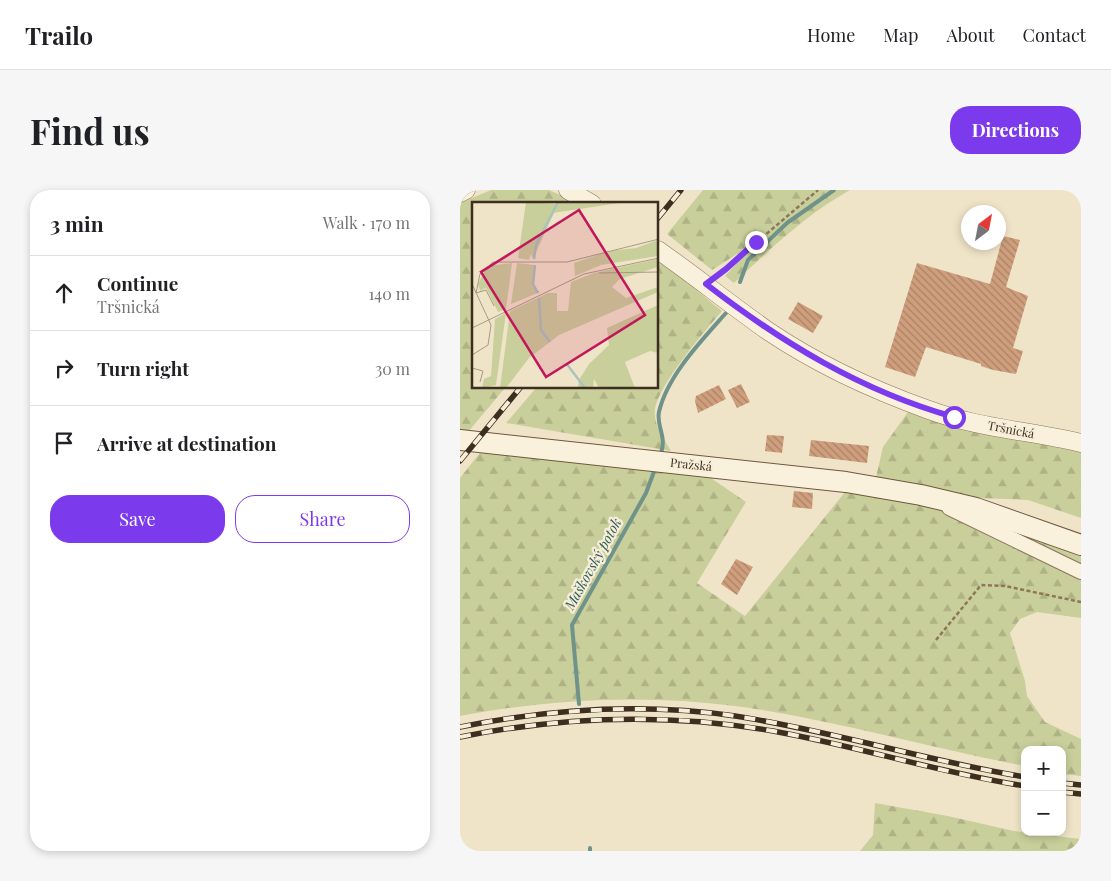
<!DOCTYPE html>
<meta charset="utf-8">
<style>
body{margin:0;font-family:"Playfair Display",serif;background:#f6f6f6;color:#202124}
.controls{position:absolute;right:15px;bottom:15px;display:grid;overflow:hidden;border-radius:10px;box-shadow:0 2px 8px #0003}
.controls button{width:45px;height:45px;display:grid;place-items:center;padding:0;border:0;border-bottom:1px solid #e0e0e0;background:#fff;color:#202124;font:25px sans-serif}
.compass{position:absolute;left:501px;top:15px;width:45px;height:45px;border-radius:50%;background:#fff;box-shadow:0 2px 8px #0003;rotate:32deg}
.stop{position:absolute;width:15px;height:15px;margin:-11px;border:4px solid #7c3aed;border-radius:50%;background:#fff}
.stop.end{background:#7c3aed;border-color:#fff;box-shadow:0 1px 5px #0008}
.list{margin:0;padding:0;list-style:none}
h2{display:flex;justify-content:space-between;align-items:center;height:65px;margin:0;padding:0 20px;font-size:21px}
h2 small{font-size:16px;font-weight:400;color:#757577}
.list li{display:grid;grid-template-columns:32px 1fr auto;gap:15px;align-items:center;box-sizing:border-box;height:75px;padding:0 20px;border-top:1px solid #e0e0e0}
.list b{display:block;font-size:19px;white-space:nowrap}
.list p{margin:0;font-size:16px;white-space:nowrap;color:#757577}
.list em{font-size:16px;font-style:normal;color:#757577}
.actions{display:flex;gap:10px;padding:15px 20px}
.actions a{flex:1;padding:11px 0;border:1px solid #7c3aed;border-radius:20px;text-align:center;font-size:18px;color:#7c3aed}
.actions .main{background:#7c3aed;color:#fff}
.icon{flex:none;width:28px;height:28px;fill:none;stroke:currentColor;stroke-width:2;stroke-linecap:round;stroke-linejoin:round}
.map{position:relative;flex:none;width:621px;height:661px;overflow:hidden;border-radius:20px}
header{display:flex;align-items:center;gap:30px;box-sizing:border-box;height:70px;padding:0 25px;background:#fff;border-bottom:1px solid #e0e0e0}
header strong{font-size:24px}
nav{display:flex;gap:28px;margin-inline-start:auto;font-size:18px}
.intro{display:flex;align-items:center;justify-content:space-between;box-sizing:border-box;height:120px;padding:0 30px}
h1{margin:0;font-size:35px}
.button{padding:12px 22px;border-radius:20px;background:#7c3aed;color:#fff;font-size:18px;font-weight:700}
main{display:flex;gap:30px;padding:0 30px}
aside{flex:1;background:#fff;border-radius:20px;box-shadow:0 2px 8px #0003}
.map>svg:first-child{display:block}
.forest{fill:url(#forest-firs)}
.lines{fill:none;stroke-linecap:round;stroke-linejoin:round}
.stream{stroke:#6f938a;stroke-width:4}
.building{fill:url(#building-back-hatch)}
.minor-casing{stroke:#8d765c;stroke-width:16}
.tertiary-casing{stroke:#8d765c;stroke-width:19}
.secondary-casing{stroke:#6f573f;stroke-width:22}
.path{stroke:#8d765c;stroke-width:2.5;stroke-dasharray:4 2.5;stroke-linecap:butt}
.minor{stroke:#faf1dc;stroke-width:14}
.tertiary{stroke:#faf1dc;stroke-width:18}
.secondary{stroke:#faf1dc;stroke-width:20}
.rail-casing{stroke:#3d2e20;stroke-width:5.5}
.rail{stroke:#f7eed8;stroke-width:4;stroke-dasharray:11;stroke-linecap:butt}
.route{stroke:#7c3aed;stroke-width:6}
.labels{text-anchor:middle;stroke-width:4.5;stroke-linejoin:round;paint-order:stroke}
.street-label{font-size:12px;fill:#3d2e20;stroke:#f7eed8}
.water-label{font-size:14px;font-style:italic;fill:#2f5d5a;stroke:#f7eed8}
.inset-river{fill:none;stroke:#a9c4bc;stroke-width:2.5}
.inset-road{fill:none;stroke:#a89b85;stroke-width:1}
.view{fill:#c2185b;fill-opacity:0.15;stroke:#c2185b;stroke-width:2.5}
.inset-edge{fill:none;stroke:#3d2e20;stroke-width:2.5}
</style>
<header>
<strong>Trailo</strong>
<nav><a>Home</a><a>Map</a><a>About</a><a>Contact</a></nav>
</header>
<div class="intro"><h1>Find us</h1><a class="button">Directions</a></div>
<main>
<aside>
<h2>3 min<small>Walk · 170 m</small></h2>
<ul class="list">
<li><svg class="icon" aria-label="ahead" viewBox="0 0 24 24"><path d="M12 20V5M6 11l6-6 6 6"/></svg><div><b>Continue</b><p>Tršnická</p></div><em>140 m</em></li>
<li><svg class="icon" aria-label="right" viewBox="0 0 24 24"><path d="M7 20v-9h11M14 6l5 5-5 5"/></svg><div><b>Turn right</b></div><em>30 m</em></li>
<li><svg class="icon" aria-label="arrive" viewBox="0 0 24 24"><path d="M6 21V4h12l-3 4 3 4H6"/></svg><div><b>Arrive at destination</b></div></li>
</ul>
<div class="actions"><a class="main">Save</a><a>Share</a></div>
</aside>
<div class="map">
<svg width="621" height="661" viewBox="0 0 621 661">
<defs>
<pattern id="forest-firs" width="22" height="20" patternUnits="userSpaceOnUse" patternTransform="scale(1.25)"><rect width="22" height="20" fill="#c9cf9b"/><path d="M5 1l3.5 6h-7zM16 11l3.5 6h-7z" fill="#aeb285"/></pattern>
<pattern id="building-back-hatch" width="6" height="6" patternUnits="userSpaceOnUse" patternTransform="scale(1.25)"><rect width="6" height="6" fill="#cf9f7d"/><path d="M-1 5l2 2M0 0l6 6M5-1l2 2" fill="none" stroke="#a98266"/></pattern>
</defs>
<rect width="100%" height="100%" fill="#f0e4c8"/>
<path class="forest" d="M31,0H89L120,14H14V198H45L8,242L0,240V13Z
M243,0H390C347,24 310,59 274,93L265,86L282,68L277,64L252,80L207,44Z
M198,69L262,121C245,141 199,194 195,219C193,234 204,249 211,261L46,233L76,198H198Z
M448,222L621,262V328L568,310L519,308L416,287L423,257Z
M23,259L248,286L286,312L237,393L285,426L385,302L459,315L513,327L621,365V428L577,422L560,429L550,443L565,491L567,506L585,532L621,549V586L602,584V560H565V576C468,558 373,529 275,516C184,504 90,509 0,526V288Z
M415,613L488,626L554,641L621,649V661H400L413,645Z"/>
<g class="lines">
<path class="stream" d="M280,92L288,70L327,33L374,0
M201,263C207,246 196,236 199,222C207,186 242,150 266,123
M119,514L112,435L186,303L195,279
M130,658V661"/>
</g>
<path class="building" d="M543,46L560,50L546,97L568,106L553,158L563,161L556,184L533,180L521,176V174L466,157L455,187L425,177L457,73L530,94Z
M338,112L363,126L353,143L328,129Z
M281,194L290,212L277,218L268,200Z
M259,195L266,209L238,223L235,211L236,206Z
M307,245L324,246L322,263L305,261Z
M351,250L409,256L407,273L349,266Z
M334,301L353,303L352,319L332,317Z
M276,369L293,377L277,405L261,394Z"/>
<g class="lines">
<g class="minor-casing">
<path id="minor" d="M489,318L621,382"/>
</g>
<g class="tertiary-casing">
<path id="tertiary" d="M108,0L132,14
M0,3L6,0
M198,60C235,86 271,115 308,141C357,174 413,200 469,220C518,238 571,241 621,253"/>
</g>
<g class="secondary-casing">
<path id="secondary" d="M0,250L386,292L461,305L516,318L621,355"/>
</g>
<path class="path" d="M257,86L358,0
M476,450L521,395L545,396L621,412"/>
<use href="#minor" class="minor"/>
<use href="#tertiary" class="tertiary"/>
<use href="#secondary" class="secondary"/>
<g class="rail-casing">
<path id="rail" d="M198,28L221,0
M0,271L60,198
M0,537C89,519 185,513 275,526C373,541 467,571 565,587
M0,547C104,526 209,523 313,541C397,556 480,583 565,596
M602,593L621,595
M602,602L621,604"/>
</g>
<use href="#rail" class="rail"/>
</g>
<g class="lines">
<path class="route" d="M296,52L266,79L246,94C321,152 401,201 494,227"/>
</g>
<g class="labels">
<g class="street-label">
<text transform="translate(551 240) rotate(11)" y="4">Tršnická</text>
<text transform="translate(231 275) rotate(6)" y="4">Pražská</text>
</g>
<g class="water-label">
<text transform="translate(133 374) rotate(-61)" y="5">Maškovský potok</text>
</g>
</g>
<g transform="translate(12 12)">
<rect width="186" height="186" fill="#f0e4c8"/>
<path d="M54,0L86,2L61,57L59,52L57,58L46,56ZM186,38V54L129,63L103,74L102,61L137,49L164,46ZM186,57V65L148,77L140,85L154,96L186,85V90L87,133L57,156L34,186H28L38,109L76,91H85V109H96L99,80L122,71ZM40,61L34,107L26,110L14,86L8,89L6,82L15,64ZM45,61L62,63L61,85L68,90L39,102ZM186,103V151L178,149L153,160L163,186H127L122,177L121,186H106L107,178L117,162L137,143L135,126ZM34,111L24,183L10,186L12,177L19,174L23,117Z" fill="#c9cf9b"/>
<path d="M87,0H154L81,11Z" fill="#c9cf9b"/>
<path class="inset-river" d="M62,57L64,43L86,0M63,63L61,82L66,91M67,96L69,128L78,140M94,161L113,186"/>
<path class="inset-road" d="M127,71L187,70M0,82L19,123L16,143L0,153M4,91L8,72L21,60H95L187,37M4,91L14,88L22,104M0,126L112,72L187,56M0,166L11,169L8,180"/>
<path class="view" d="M107,8L173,113L74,175L9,70Z"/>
<rect width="186" height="186" class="inset-edge"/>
</g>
</svg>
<div class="controls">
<button>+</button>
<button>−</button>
</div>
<svg class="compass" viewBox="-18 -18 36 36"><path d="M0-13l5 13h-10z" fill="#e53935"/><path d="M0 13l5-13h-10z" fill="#757577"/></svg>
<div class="stop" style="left:494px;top:227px"></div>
<div class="stop end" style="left:296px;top:52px"></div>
</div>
</main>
